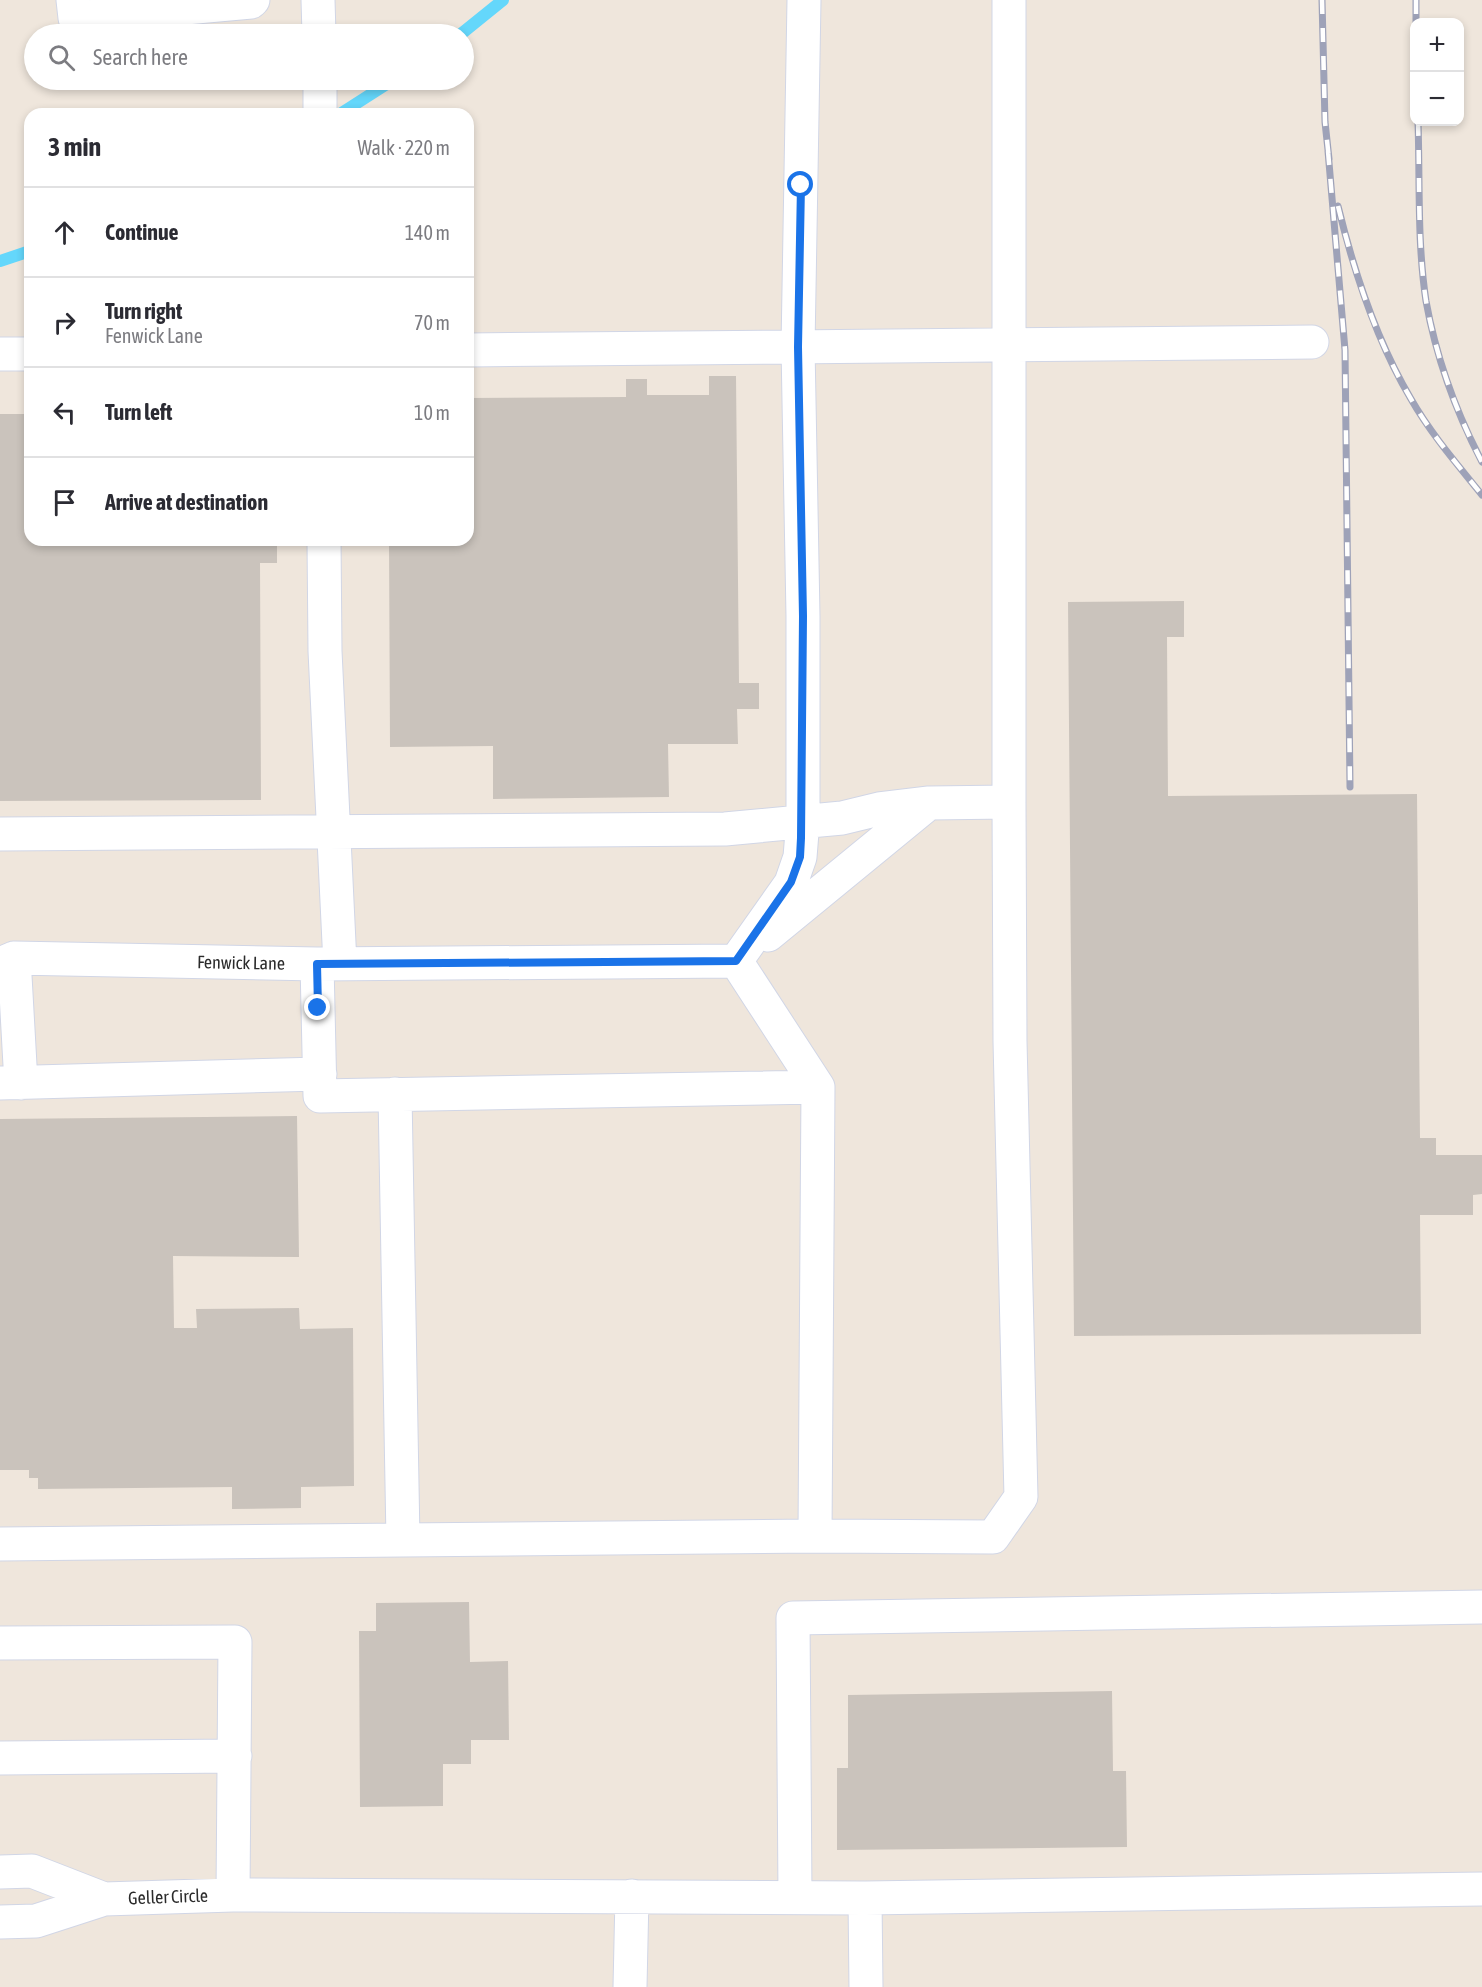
<!DOCTYPE html>
<meta charset="utf-8">
<style>
body{margin:0;font-family:"Asap Condensed",sans-serif;background:#f2f2f3;color:#2b2b33}
.controls{position:absolute;right:18px;top:18px;display:grid;overflow:hidden;border-radius:12px;box-shadow:0 3px 9px #0003}
.controls button{width:54px;height:54px;display:grid;place-items:center;padding:0;border:0;border-bottom:2px solid #e1e1e2;background:#fff;color:#2b2b33;font:30px sans-serif}
.stop{position:absolute;width:18px;height:18px;margin:-14px;border:4px solid #1a73e8;border-radius:50%;background:#fff}
.stop.end{background:#1a73e8;border-color:#fff;box-shadow:0 2px 6px #0008}
.list{margin:0;padding:0;list-style:none}
h2{display:flex;justify-content:space-between;align-items:center;height:78px;margin:0;padding:0 24px;font-size:26px}
h2 small{font-size:20px;font-weight:400;color:#7c7c81}
.list li{display:grid;grid-template-columns:39px 1fr auto;gap:18px;align-items:center;box-sizing:border-box;height:90px;padding:0 24px;border-top:2px solid #e1e1e2}
.list b{display:block;font-size:22px;white-space:nowrap}
.list p{margin:0;font-size:20px;white-space:nowrap;color:#7c7c81}
.list em{font-size:20px;font-style:normal;color:#7c7c81}
.icon{flex:none;width:33px;height:33px;fill:none;stroke:currentColor;stroke-width:2;stroke-linecap:round;stroke-linejoin:round}
.map{position:relative;flex:none;width:1482px;height:1987px;overflow:hidden}
.search{position:absolute;background:#fff;box-shadow:0 3px 9px #0003;left:24px;top:24px;width:450px;height:66px;display:flex;align-items:center;gap:15px;box-sizing:border-box;padding:0 21px;border-radius:33px;color:#7c7c81;font-size:22px}
.panel{position:absolute;background:#fff;box-shadow:0 3px 9px #0003;left:24px;top:108px;width:450px;height:438px;border-radius:18px}
.map>svg:first-child{display:block}
.lines{fill:none;stroke-linecap:round;stroke-linejoin:round}
.stream{stroke:#64d7fb;stroke-width:12}
.building{fill:#cac3bc}
.minor-casing{stroke:#d1d6e6;stroke-width:35}
.minor{stroke:#fff;stroke-width:33}
.rail-casing{stroke:#9ea2b8;stroke-width:7}
.rail{stroke:#fff;stroke-width:4.5;stroke-dasharray:14;stroke-linecap:butt}
.route{stroke:#1a73e8;stroke-width:8}
.labels{text-anchor:middle;stroke-width:5;stroke-linejoin:round;paint-order:stroke}
.street-label{font-size:18px;fill:#2b2b2b;stroke:#fff}
</style>
<div class="map">
<svg width="1482" height="1987" viewBox="0 0 1482 1987">
<rect width="100%" height="100%" fill="#efe6dc"/>
<g class="lines">
<path class="stream" d="M461,34L503,0
M340,114L393,80
M0,261L30,251"/>
</g>
<path class="building" d="M709,376H736L739,683H759V709H737L738,744H668L669,797L493,799V746L390,747L389,540H468V398L626,397V379H647V395H709Z
M0,414H30V540H277V563H260L261,800L0,801Z
M1184,601V637H1167L1168,796L1417,794L1420,1138H1436V1155H1482V1194L1473,1195V1215H1420L1421,1334L1074,1336L1068,602Z
M297,1116L299,1257L173,1256L174,1328H197L196,1309L299,1308L300,1329L353,1328L354,1486L301,1487V1508L232,1509V1487L38,1489V1478H29V1470H0V1119Z
M469,1602L470,1662L508,1661L509,1740H471V1764H443V1806L360,1807L359,1631H376V1603Z
M1112,1691L1113,1771H1126L1127,1847L837,1850V1768H848V1695Z"/>
<g class="lines">
<g class="minor-casing">
<path id="minor" d="M73,0L75,18L251,2L253,0
M318,0L319,34
M320,80V114
M468,350L1312,342
M0,354H30
M324,540L325,651L340,964
M0,834L725,829L842,818L879,809L929,803L1009,802V0
M768,935L929,803
M14,958L21,1083
M736,961L791,883L800,857L803,820V616L798,347L804,0
M736,961L818,1087
M0,964L14,958L317,964L736,961
M317,964L320,1096L818,1087L815,1536L403,1540L395,1094
M0,1083L320,1074
M815,1536L993,1537L1021,1497L1010,1041L1009,802
M0,1544L403,1540
M0,1643L235,1642L233,1895
M0,1758L235,1756
M0,1872L32,1871L104,1899
M795,1896L793,1618L1482,1607
M865,1898L866,1987
M0,1922L36,1921L104,1899L233,1895L865,1898L1482,1889
M630,1987L632,1896"/>
</g>
<use href="#minor" class="minor"/>
<g class="rail-casing">
<path id="rail" d="M1322,0L1325,122L1329,159
M1416,0V22
M1418,122C1420,181 1417,242 1426,301C1436,357 1456,412 1482,462
M1328,151L1345,350L1350,787
M1338,206C1354,272 1376,340 1411,399C1431,434 1457,464 1482,495"/>
</g>
<use href="#rail" class="rail"/>
</g>
<g class="lines">
<path class="route" d="M318,1008L317,964L736,961L791,882L800,857L801,838L803,616L798,347L801,185"/>
</g>
<g class="labels">
<g class="street-label">
<text transform="translate(241 963) rotate(1)" y="6">Fenwick Lane</text>
<text transform="translate(168 1897) rotate(-2)" y="6">Geller Circle</text>
</g>
</g>
</svg>
<div class="controls">
<button>+</button>
<button>−</button>
</div>
<div class="stop" style="left:801px;top:185px"></div>
<div class="stop end" style="left:318px;top:1008px"></div>
<div class="search"><svg class="icon" aria-label="search" viewBox="0 0 24 24"><circle cx="10" cy="10" r="6"/><path d="M15 15l6 6"/></svg>Search here</div>
<section class="panel">
<h2>3 min<small>Walk · 220 m</small></h2>
<ul class="list">
<li><svg class="icon" aria-label="ahead" viewBox="0 0 24 24"><path d="M12 20V5M6 11l6-6 6 6"/></svg><div><b>Continue</b></div><em>140 m</em></li>
<li><svg class="icon" aria-label="right" viewBox="0 0 24 24"><path d="M7 20v-9h11M14 6l5 5-5 5"/></svg><div><b>Turn right</b><p>Fenwick Lane</p></div><em>70 m</em></li>
<li><svg class="icon" aria-label="left" viewBox="0 0 24 24"><path d="M17 20v-9H6M10 6l-5 5 5 5"/></svg><div><b>Turn left</b></div><em>10 m</em></li>
<li><svg class="icon" aria-label="arrive" viewBox="0 0 24 24"><path d="M6 21V4h12l-3 4 3 4H6"/></svg><div><b>Arrive at destination</b></div></li>
</ul>
</section>
</div>
